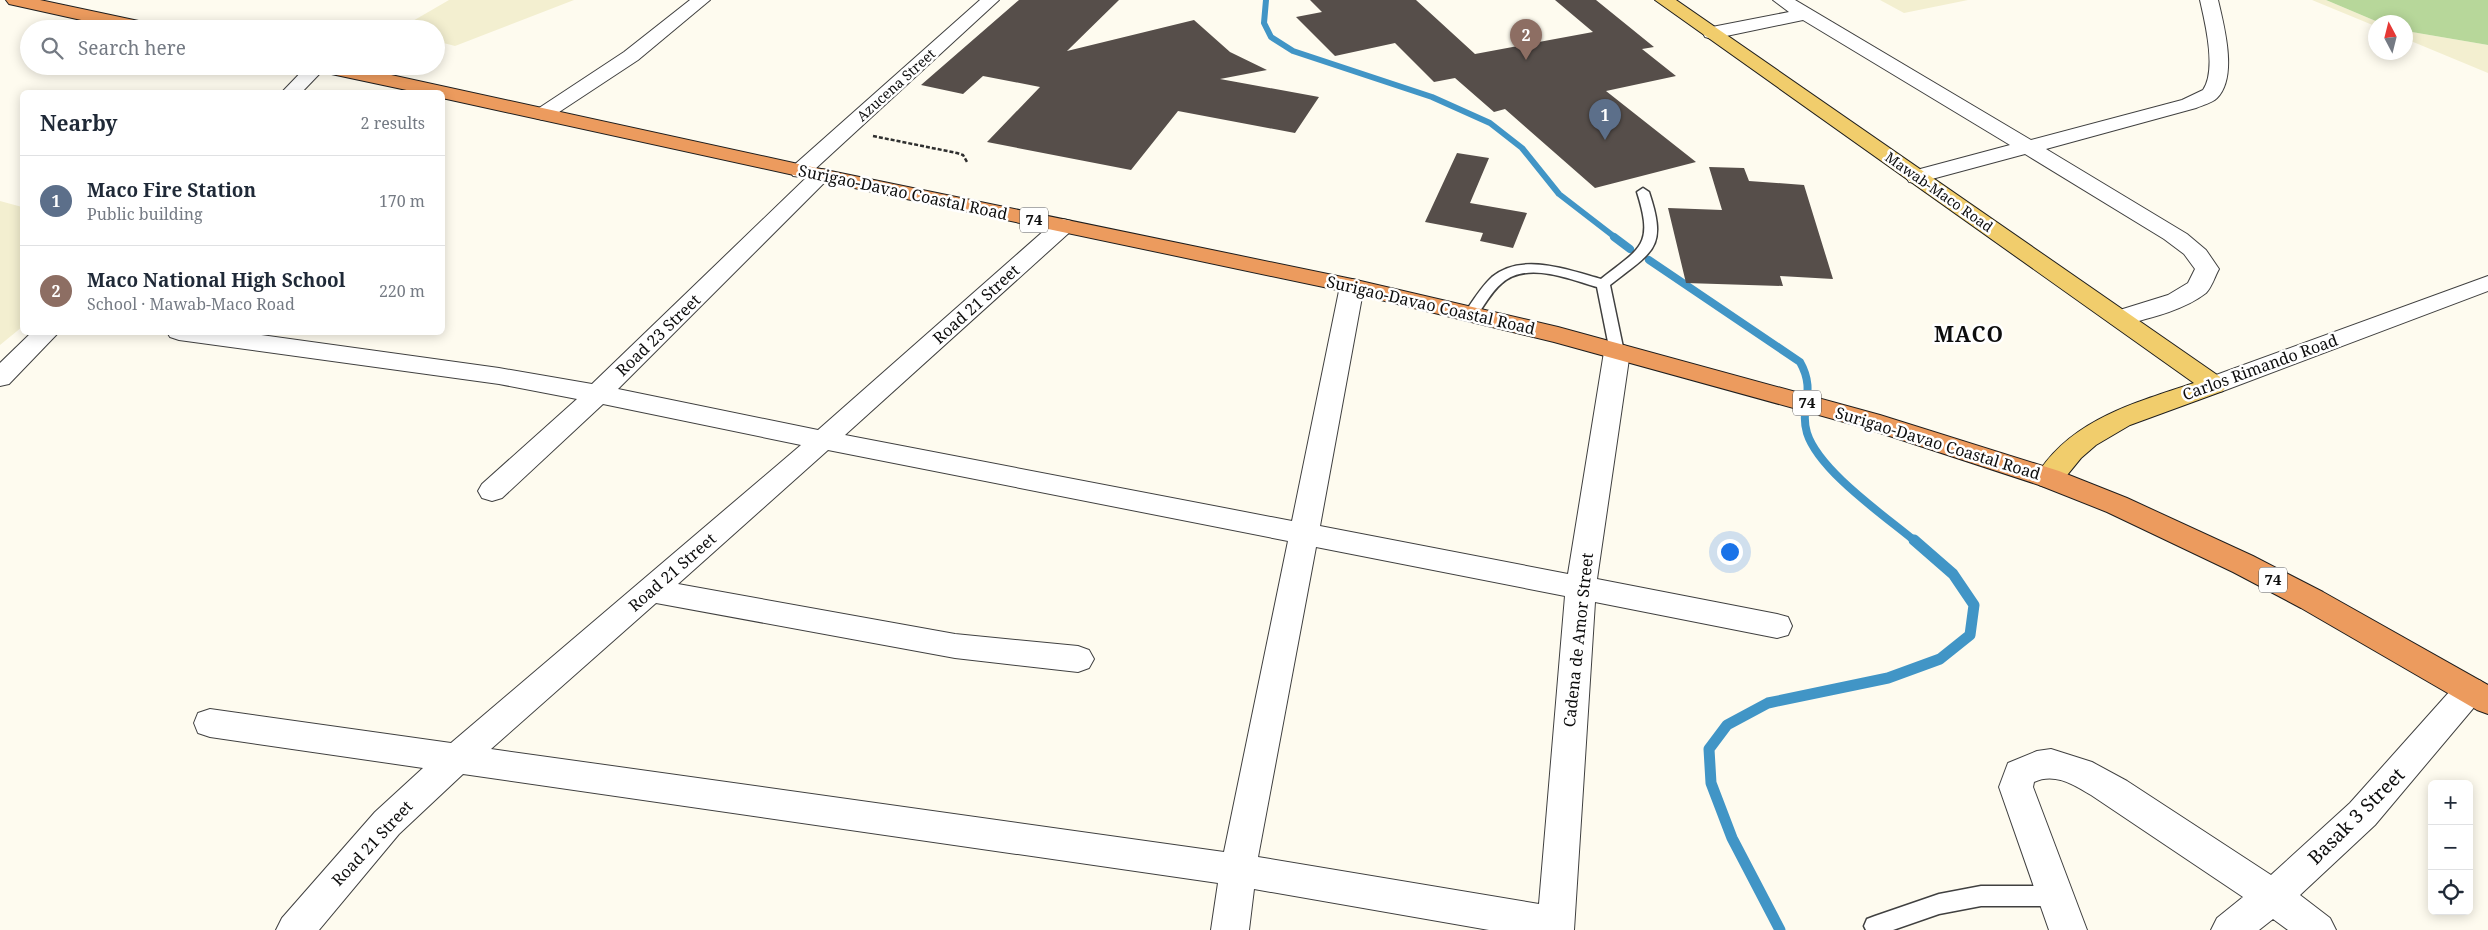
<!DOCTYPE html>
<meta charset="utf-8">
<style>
body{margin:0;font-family:"Noto Serif",serif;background:#f2f2f3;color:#1f2937}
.controls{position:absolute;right:15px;bottom:15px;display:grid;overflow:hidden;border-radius:8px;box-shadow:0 2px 12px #0003}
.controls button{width:45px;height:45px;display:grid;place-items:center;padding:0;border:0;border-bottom:1px solid #e0e1e3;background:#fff;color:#1f2937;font:25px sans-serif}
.compass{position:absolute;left:2368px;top:15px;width:45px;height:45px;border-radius:50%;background:#fff;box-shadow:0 2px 12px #0003;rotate:353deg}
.you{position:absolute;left:1729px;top:551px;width:18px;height:18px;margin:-12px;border:4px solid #fff;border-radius:50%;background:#1a73e8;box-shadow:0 0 0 8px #1a73e833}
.badge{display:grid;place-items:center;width:32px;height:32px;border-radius:50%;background:#b62d37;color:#fff;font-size:16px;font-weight:700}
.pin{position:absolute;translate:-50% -41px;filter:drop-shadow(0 1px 2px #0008)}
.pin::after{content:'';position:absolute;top:26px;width:18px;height:15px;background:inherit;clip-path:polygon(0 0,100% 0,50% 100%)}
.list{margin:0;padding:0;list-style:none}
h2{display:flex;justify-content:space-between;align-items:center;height:65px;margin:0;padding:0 20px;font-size:21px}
h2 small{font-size:16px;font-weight:400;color:#747a83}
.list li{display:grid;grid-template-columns:32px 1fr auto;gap:15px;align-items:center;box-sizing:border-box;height:90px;padding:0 20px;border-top:1px solid #e0e1e3}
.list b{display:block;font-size:19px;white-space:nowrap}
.list p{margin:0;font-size:16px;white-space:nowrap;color:#747a83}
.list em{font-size:16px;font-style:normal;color:#747a83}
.icon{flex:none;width:28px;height:28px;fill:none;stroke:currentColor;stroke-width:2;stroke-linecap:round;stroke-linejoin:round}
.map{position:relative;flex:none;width:2488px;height:930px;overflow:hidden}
.search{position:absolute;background:#fff;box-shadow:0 2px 12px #0003;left:20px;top:20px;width:425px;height:55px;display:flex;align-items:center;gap:12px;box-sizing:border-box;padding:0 18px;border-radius:28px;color:#747a83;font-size:19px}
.panel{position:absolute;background:#fff;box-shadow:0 2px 12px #0003;left:20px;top:90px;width:425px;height:245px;border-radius:8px}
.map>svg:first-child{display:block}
.farmland{fill:#f3efd0}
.forest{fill:#b7d79a}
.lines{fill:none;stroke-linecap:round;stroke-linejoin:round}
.stream-far2{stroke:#4195c6;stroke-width:6}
.stream-far1{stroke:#4195c6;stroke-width:8}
.stream{stroke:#4195c6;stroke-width:11}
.building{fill:#564e4a}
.lane-casing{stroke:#404040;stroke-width:3}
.street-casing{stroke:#404040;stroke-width:2}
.primary-casing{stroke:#1e1e1e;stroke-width:2}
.highway-casing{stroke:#1e1e1e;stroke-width:2}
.path{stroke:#2f2f2f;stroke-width:2.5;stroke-dasharray:4 2;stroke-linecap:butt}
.lane{fill:#fff;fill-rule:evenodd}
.street{fill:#fff;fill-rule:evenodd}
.primary{fill:#f1cd6c;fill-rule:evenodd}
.highway{fill:#ec9b5e;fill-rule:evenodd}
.labels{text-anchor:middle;stroke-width:5;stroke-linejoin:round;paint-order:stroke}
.far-street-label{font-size:14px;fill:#0d0d0d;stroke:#fff}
.shield{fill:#fff;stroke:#565656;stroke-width:1}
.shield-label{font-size:15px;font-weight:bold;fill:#0d0d0d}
.street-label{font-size:16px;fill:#0d0d0d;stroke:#fff}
.near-street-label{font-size:19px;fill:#0d0d0d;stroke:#fff}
.district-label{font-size:21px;font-weight:bold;letter-spacing:1px;fill:#0d0d0d;stroke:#fff}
</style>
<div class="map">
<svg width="2488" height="930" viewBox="0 0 2488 930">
<rect width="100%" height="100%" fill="#fefbef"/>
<path class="farmland" d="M449,0H574L455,46L436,41V29H399Z
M1880,0H1968L1904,13Z
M2312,0H2326L2378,22H2376L2375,26Z
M2406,31L2488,45V73L2406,39Z
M0,201L22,207V327L0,345Z"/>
<path class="forest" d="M2326,0H2488V45L2406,31V22H2378Z"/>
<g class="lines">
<path class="stream-far2" d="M1266,0L1264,23L1271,37L1293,51L1432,97L1490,123L1522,148L1559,194L1616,238"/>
<path class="stream-far1" d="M1614,237L1630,249
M1649,260L1800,362C1817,392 1799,407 1807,433C1819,471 1885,516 1916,542"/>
<path class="stream" d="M1780,930L1732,838L1711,783L1709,749L1727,725L1768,703L1888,678L1940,659L1970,635L1974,605L1953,574L1914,540"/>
</g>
<path class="building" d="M1019,0H1119L1067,51L1194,20L1230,52L1267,70L1220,79L1319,97L1295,133L1178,111L1131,170L987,142L1040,87L983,76L963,94L921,85Z
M1310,0H1416L1475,54L1593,32L1555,0H1596L1654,47L1642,49L1676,76L1606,91L1696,162L1595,188L1505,109L1494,112L1455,78L1434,82L1395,43L1335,56L1296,17L1322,12Z
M1457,153L1489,158L1470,203L1527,213L1513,248L1480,241L1483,233L1425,222Z
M1709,167L1744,168L1749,181L1804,185L1833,279L1780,276L1783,286L1686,283L1668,208L1722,210Z"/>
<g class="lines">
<g class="lane-casing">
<path id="lane" d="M1643,188L1649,192C1668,249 1653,251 1610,285L1624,352L1622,355H1612L1610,352L1597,287C1569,279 1527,261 1502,283C1491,292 1484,306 1476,317H1466L1464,314C1472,302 1481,287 1492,277C1522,252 1568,270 1601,279C1641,247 1654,246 1637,192Z
M1981,886H2055L2063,889L2066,896L2063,903L2055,906H1981L1939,914L1893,930H1866L1864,926L1867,919L1875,916L1939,894Z"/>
</g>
<g class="street-casing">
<path id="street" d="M690,0H710L638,60L550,118L543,120L536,118L533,114L536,110L624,52Z
M980,0H999L814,170L821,169L829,170L832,175L618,389L818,430L1055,221L1063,219L1071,221L1074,226L1071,231L845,435L1292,521L1340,286L1344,281L1352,279L1360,281L1364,286L1320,526L1568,574L1604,352L1608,346L1617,344L1626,346L1630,352L1597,579L1777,614L1788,617L1792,626L1788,635L1777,638L1595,602L1574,930H1489L1254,889L1249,930H1211L1218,883L463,774L399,834L319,930H276L282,918L375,812L423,768L210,737L198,733L194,723L198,713L210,709L451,743L801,445L603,404L502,498L492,501L482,498L478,491L482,484L577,399L499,384L179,340L170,337L167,332H240L499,368L592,384L808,176L801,177L793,176L790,171L793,166ZM828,450L1288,541L1224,852L491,749L656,603L955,658L1078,672L1089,668L1094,659L1089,650L1078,646L955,634L678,584ZM1316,547L1565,596L1539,904L1258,857Z
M1773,0H1795L2031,140L2182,100L2203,90C2217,70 2205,22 2200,0H2218C2224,26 2238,77 2217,98C2212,103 2203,105 2196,108L2046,149L2187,234L2206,250L2219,269C2215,276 2212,287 2206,293C2183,311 2146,319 2119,326L2110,323L2107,318L2110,313L2168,295L2188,283L2195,269L2184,254L2164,239L2025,154L1917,183L1909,182L1906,177L1909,172L2010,145L1803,20L1712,39L1705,37L1703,33L1705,29L1712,27L1789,12Z
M307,66H327L302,92H282Z
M2488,276V291L2223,391L2214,393L2205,391L2201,385L2205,379Z
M32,332H59L9,384L0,386V363Z
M2470,677L2481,681L2486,690L2481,699L2375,825L2300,895L2330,918L2336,930H2288L2273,919L2259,930H2211L2217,918L2243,897L2091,795C2074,785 2055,772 2034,782L2033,787L2087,930H2049L1999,787L2008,763L2037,751L2051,749L2092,762L2127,781L2271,875L2350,803L2459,681Z"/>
</g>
<g class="primary-casing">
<path id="primary" d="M1655,0H1676L2223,379L2227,385L2223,391L2130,425L2096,445L2081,458L2059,485L2049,488L2039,485L2035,478C2069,420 2134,403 2194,383Z"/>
</g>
<g class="highway-casing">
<path id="highway" d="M6,0H40L148,23L154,25L157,29H122L9,4Z
M313,66H350L821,169L1352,279L1558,327L1880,415L2059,471L2127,498L2253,556L2323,592L2488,685V714L2477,710L2301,608L2233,572L2107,512L2039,485L1862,427L1554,342L1352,293L821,181L442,98V92H416L322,72L315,70Z"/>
</g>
<path class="path" d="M873,136L957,153L963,155L967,162"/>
<use href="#lane" class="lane"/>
<use href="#street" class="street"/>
<use href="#primary" class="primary"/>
<use href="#highway" class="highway"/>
</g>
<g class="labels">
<g class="far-street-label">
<text transform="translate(896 85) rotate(-42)" y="5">Azucena Street</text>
<text transform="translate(1939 192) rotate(35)" y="5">Mawab-Maco Road</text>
</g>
<g class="shield">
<rect x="1020" y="207.5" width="28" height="25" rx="4"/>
<rect x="1793" y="390.5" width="28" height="25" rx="4"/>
<rect x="2259" y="567.5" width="28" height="25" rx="4"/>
</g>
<g class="shield-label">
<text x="1034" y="225">74</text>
<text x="1807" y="408">74</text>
<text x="2273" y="585">74</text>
</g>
<g class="street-label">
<text transform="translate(903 192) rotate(12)" y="6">Surigao-Davao Coastal Road</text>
<text transform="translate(976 304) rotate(-42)" y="6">Road 21 Street</text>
<text transform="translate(1431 305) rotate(13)" y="6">Surigao-Davao Coastal Road</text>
<text transform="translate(658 335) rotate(-44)" y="6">Road 23 Street</text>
<text transform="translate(2260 367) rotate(-20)" y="6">Carlos Rimando Road</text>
<text transform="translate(1938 443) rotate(17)" y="6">Surigao-Davao Coastal Road</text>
<text transform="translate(672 572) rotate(-41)" y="6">Road 21 Street</text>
<text transform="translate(1578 640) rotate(-84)" y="6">Cadena de Amor Street</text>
<text transform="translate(372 843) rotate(-47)" y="6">Road 21 Street</text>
</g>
<g class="near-street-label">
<text transform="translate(2356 816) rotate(-45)" y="7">Basak 3 Street</text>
</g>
<g class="district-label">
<text x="1969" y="342">MACO</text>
</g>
</g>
</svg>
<div class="controls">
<button>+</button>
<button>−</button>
<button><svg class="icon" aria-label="locate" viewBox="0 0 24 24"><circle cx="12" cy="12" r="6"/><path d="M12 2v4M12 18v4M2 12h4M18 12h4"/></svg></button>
</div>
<svg class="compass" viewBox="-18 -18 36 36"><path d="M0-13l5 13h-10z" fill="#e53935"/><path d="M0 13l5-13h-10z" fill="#747a83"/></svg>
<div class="you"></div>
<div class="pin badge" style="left:1605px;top:140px;background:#5c6f8a">1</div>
<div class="pin badge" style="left:1526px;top:60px;background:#8d6e63">2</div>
<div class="search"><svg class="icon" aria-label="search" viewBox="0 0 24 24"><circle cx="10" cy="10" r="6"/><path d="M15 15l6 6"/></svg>Search here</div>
<section class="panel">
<h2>Nearby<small>2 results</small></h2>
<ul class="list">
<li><span class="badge" style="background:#5c6f8a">1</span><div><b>Maco Fire Station</b><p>Public building</p></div><em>170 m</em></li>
<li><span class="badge" style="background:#8d6e63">2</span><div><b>Maco National High School</b><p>School · Mawab-Maco Road</p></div><em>220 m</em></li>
</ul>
</section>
</div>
